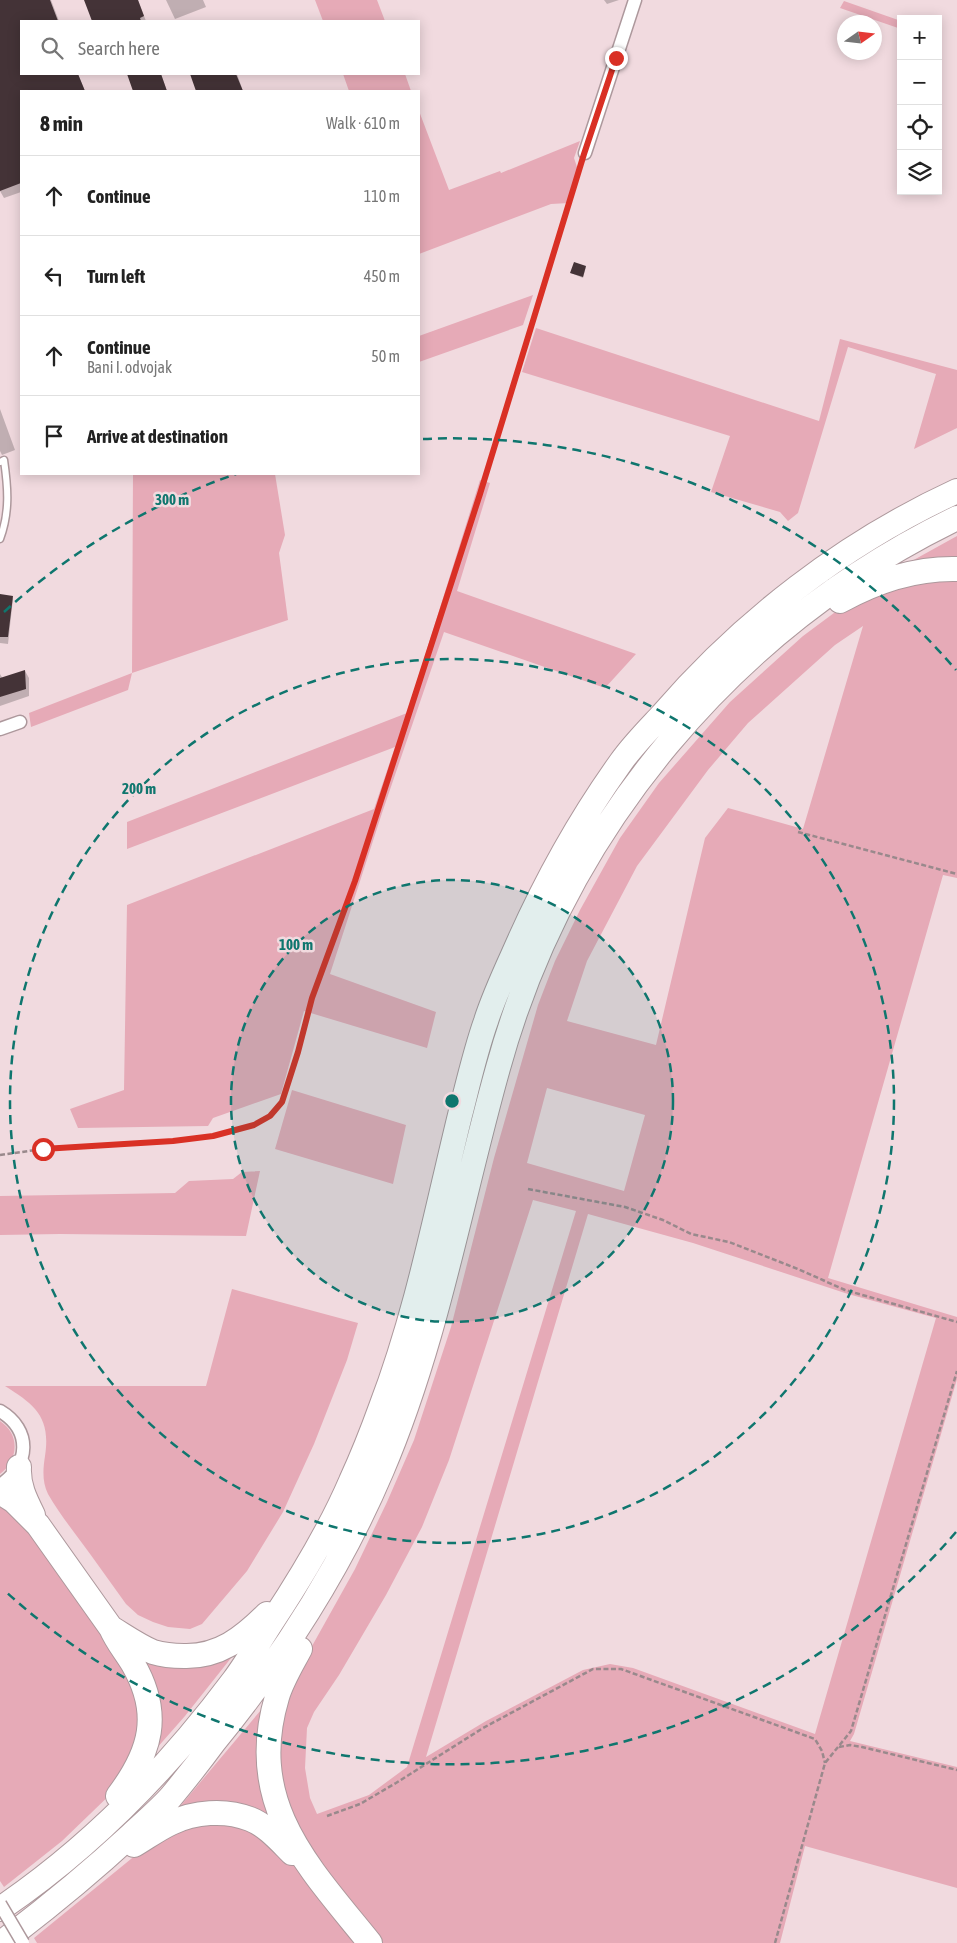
<!DOCTYPE html>
<meta charset="utf-8">
<style>
body{margin:0;font-family:"Asap Condensed",sans-serif;background:#f6f6f6;color:#222}
.controls{position:absolute;right:15px;top:15px;display:grid;overflow:hidden;border-radius:0px;box-shadow:0 2px 12px #0003}
.controls button{width:45px;height:45px;display:grid;place-items:center;padding:0;border:0;border-bottom:1px solid #e0e0e0;background:#fff;color:#222;font:25px sans-serif}
.compass{position:absolute;left:837px;top:15px;width:45px;height:45px;border-radius:50%;background:#fff;box-shadow:0 2px 12px #0003;rotate:76deg}
.stop{position:absolute;width:15px;height:15px;margin:-11px;border:4px solid #d93025;border-radius:50%;background:#fff}
.stop.end{background:#d93025;border-color:#fff;box-shadow:0 1px 5px #0008}
.list{margin:0;padding:0;list-style:none}
h2{display:flex;justify-content:space-between;align-items:center;height:65px;margin:0;padding:0 20px;font-size:21px}
h2 small{font-size:16px;font-weight:400;color:#767676}
.list li{display:grid;grid-template-columns:32px 1fr auto;gap:15px;align-items:center;box-sizing:border-box;height:80px;padding:0 20px;border-top:1px solid #e0e0e0}
.list b{display:block;font-size:19px;white-space:nowrap}
.list p{margin:0;font-size:16px;white-space:nowrap;color:#767676}
.list em{font-size:16px;font-style:normal;color:#767676}
.icon{flex:none;width:28px;height:28px;fill:none;stroke:currentColor;stroke-width:2;stroke-linecap:round;stroke-linejoin:round}
.map{position:relative;flex:none;width:957px;height:1943px;overflow:hidden}
.search{position:absolute;background:#fff;box-shadow:0 2px 12px #0003;left:20px;top:20px;width:400px;height:55px;display:flex;align-items:center;gap:12px;box-sizing:border-box;padding:0 18px;border-radius:0px;color:#767676;font-size:19px}
.panel{position:absolute;background:#fff;box-shadow:0 2px 12px #0003;left:20px;top:90px;width:400px;height:385px;border-radius:0px}
.map>svg:first-child{display:block}
.green{fill:#e6aab7;fill-rule:evenodd}
.shadow{fill:#0003}
.building{fill:#443337}
.lines{fill:none;stroke-linecap:round;stroke-linejoin:round}
.lane-casing{stroke:#ad989c;stroke-width:9}
.street-casing{stroke:#ad989c;stroke-width:15}
.highway-casing{stroke:#ad989c;stroke-width:26}
.path{stroke:#99898c;stroke-width:2.5;stroke-dasharray:5 2.5;stroke-linecap:butt}
.lane{stroke:#fff;stroke-width:6}
.street{stroke:#fff;stroke-width:12}
.highway{stroke:#fff;stroke-width:24}
.street-bridge-casing{stroke:#ad989c;stroke-width:15;stroke-linecap:butt}
.street-bridge{stroke:#fff;stroke-width:12}
.route{stroke:#d93025;stroke-width:6}
.ring{fill:none;stroke:#0f766e;stroke-width:2.5;stroke-dasharray:9 6}
.centre{fill:#0f766e;stroke:#f1dadf;stroke-width:2.5}
.ring-label{font-size:15px;text-anchor:middle;font-weight:bold;fill:#0f766e;stroke:#f1dadf;stroke-width:5;stroke-linejoin:round;paint-order:stroke}
</style>
<div class="map">
<svg width="957" height="1943" viewBox="0 0 957 1943">
<rect width="100%" height="100%" fill="#f1dadf"/>
<path class="green" d="M315,0H377L385,21H323Z
M844,1L901,21V29L840,8Z
M343,74H405L411,91H349Z
M419,111L449,190L500,171L501,173L580,141L574,158L579,173L569,203L551,204L419,254Z
M533,295L523,325L419,362V336Z
M536,328L819,421L840,339L957,370V428L914,449L936,374L848,347L798,513L788,521L780,512L711,492L730,436L522,372Z
M133,474H275L285,535L279,553L288,620L132,673L128,690L31,727L29,713L132,673Z
M480,480L490,483L457,591L636,654L605,688L444,632L382,813L330,974L436,1012L427,1048L304,1011L281,1094L213,1118L208,1126L78,1128L70,1109L124,1090L127,905L374,809L395,747L127,849V822L407,713Z
M957,536V561L901,567Z
M957,577V878L943,875L828,1278L957,1317V1379L854,1734L850,1741L957,1767V1888L805,1846L780,1943H382L310,1854L281,1791L280,1720L302,1664L355,1569L387,1502L414,1440L451,1327L494,1158L538,1005L555,961L580,910L620,838L659,783L730,702L803,636L838,610L911,580ZM863,626L803,829L728,808L705,838L656,1045L567,1021L587,961L637,866L708,770L748,723L835,645ZM547,1088L645,1115L624,1191L527,1163ZM533,1200L576,1211L407,1767L369,1795L317,1814L310,1798L305,1768L307,1728L314,1712L339,1675L386,1595L422,1527L449,1460ZM588,1214L693,1243L848,1294L936,1318L815,1734L633,1668L610,1664L583,1670L486,1721L426,1757Z
M292,1090L406,1125L393,1184L275,1149Z
M260,1171L246,1236L60,1234L0,1235V1196L175,1193L189,1181L233,1179L242,1172Z
M232,1289L358,1323L347,1360L314,1444L283,1512L247,1571L202,1624L190,1629L168,1627L153,1622L138,1615L126,1604C110,1582 95,1560 79,1539C68,1524 57,1510 48,1494C42,1482 43,1469 45,1456C51,1417 35,1405 5,1386H206Z
M0,1421C21,1435 18,1460 0,1474Z
M0,1501L16,1513L129,1673L144,1730L118,1787L62,1841L4,1887L0,1881Z
M136,1653H235L185,1716L156,1749Z
M266,1704L274,1824L177,1810Z
M242,1824L287,1855L359,1943H37L34,1938L142,1850L176,1826Z"/>
<path class="shadow" d="M0,0H51L59,21H21V74H78L85,91H21V192L4,198L0,191Z
M85,0H138L146,21H93Z
M166,0H203L206,7L175,19Z
M604,0H619L607,4Z
M128,74H161L167,91H134Z
M191,74H237L243,91H198Z
M586,267L583,278L571,273Z
M0,409L15,450L2,455L0,451Z
M0,596L12,597L13,599L8,644L0,643Z
M25,671L29,678V696L0,706V674L3,679Z"/>
<path class="building" d="M0,0H50L58,21H21V74H78L85,91H21V183L0,191Z
M84,0H138L144,16L140,18L141,21H92Z
M127,74H161L167,91H133Z
M190,74H236L243,91H196Z
M574,262L586,266L583,277L570,273Z
M0,594L13,596L8,637H0Z
M25,670L26,689L0,697V678Z"/>
<g class="lines">
<g class="lane-casing">
<path id="lane" d="M0,462L4,460C8,488 10,512 0,539"/>
</g>
<g class="street-casing">
<path id="street" d="M585,153L635,0
M0,729L20,722
M0,1411C32,1430 30,1465 0,1485"/>
</g>
<g class="highway-casing">
<path id="highway" d="M840,601C876,581 916,568 957,569
M19,1467C18,1485 25,1499 33,1515
M0,1492L14,1501L38,1525L111,1628C117,1642 126,1652 133,1664C162,1714 151,1752 118,1796
M113,1629C126,1637 139,1646 153,1652C163,1655 174,1656 184,1656C219,1657 243,1638 267,1614
M300,1649C292,1664 282,1680 277,1697C245,1804 308,1866 370,1943
M134,1845C146,1838 158,1829 171,1823C194,1812 225,1809 250,1819C266,1825 280,1841 292,1853
M0,1909C90,1848 169,1767 234,1680C248,1661 260,1640 273,1620C302,1576 330,1530 351,1481C362,1457 372,1432 381,1407C417,1313 436,1213 460,1115C468,1084 475,1052 486,1021C493,999 503,977 513,955C542,888 578,822 621,762C633,745 648,730 662,715C743,621 844,543 957,491
M1,1943C46,1909 90,1873 131,1835C144,1823 158,1811 170,1798C185,1780 200,1761 214,1742C282,1659 340,1569 382,1470C437,1341 460,1203 498,1068C564,828 732,627 957,518"/>
</g>
<path class="path" d="M798,832L957,874
M0,1155L43,1149L173,1141L213,1136L254,1125L270,1116L283,1102L298,1052L312,998L355,881L480,493L581,164
M528,1189L625,1207L663,1220L691,1234L729,1242L798,1269L845,1290L957,1322
M839,1747L850,1745L862,1747L957,1770
M327,1816L360,1804L396,1783L483,1728L593,1669H621L815,1739L822,1751L825,1763
M775,1943L825,1763L851,1731L957,1371"/>
<use href="#lane" class="lane"/>
<use href="#street" class="street"/>
<use href="#highway" class="highway"/>
<g class="street-bridge-casing">
<path id="street-bridge" d="M0,1904L23,1943"/>
</g>
<use href="#street-bridge" class="street-bridge"/>
</g>
<g class="lines">
<path class="route" d="M43,1149L173,1141L213,1136L254,1125L270,1116L282,1102L298,1052L312,998L355,881L480,494L584,154L616,58"/>
</g>
<circle cx="452" cy="1101" r="221" fill="#0f766e" fill-opacity=".12"/>
<g class="ring">
<circle cx="452" cy="1101" r="221"/>
<circle cx="452" cy="1101" r="442"/>
<path d="M956 1532A663 663 0 0 1 4 1590M4 612A663 663 0 0 1 236 474M423 439A663 663 0 0 1 956 670"/>
</g>
<circle cx="452" cy="1101" r="8" class="centre"/>
<g class="ring-label">
<text x="172" y="505">300 m</text>
<text x="139" y="794">200 m</text>
<text x="296" y="950">100 m</text>
</g>
</svg>
<div class="controls">
<button>+</button>
<button>−</button>
<button><svg class="icon" aria-label="locate" viewBox="0 0 24 24"><circle cx="12" cy="12" r="6"/><path d="M12 2v4M12 18v4M2 12h4M18 12h4"/></svg></button>
<button><svg class="icon" aria-label="layers" viewBox="0 0 24 24"><path d="M12 4l9 5-9 5-9-5zM3 14l9 5 9-5"/></svg></button>
</div>
<svg class="compass" viewBox="-18 -18 36 36"><path d="M0-13l5 13h-10z" fill="#e53935"/><path d="M0 13l5-13h-10z" fill="#767676"/></svg>
<div class="stop" style="left:43px;top:1149px"></div>
<div class="stop end" style="left:616px;top:58px"></div>
<div class="search"><svg class="icon" aria-label="search" viewBox="0 0 24 24"><circle cx="10" cy="10" r="6"/><path d="M15 15l6 6"/></svg>Search here</div>
<section class="panel">
<h2>8 min<small>Walk · 610 m</small></h2>
<ul class="list">
<li><svg class="icon" aria-label="ahead" viewBox="0 0 24 24"><path d="M12 20V5M6 11l6-6 6 6"/></svg><div><b>Continue</b></div><em>110 m</em></li>
<li><svg class="icon" aria-label="left" viewBox="0 0 24 24"><path d="M17 20v-9H6M10 6l-5 5 5 5"/></svg><div><b>Turn left</b></div><em>450 m</em></li>
<li><svg class="icon" aria-label="ahead" viewBox="0 0 24 24"><path d="M12 20V5M6 11l6-6 6 6"/></svg><div><b>Continue</b><p>Bani I. odvojak</p></div><em>50 m</em></li>
<li><svg class="icon" aria-label="arrive" viewBox="0 0 24 24"><path d="M6 21V4h12l-3 4 3 4H6"/></svg><div><b>Arrive at destination</b></div></li>
</ul>
</section>
</div>
